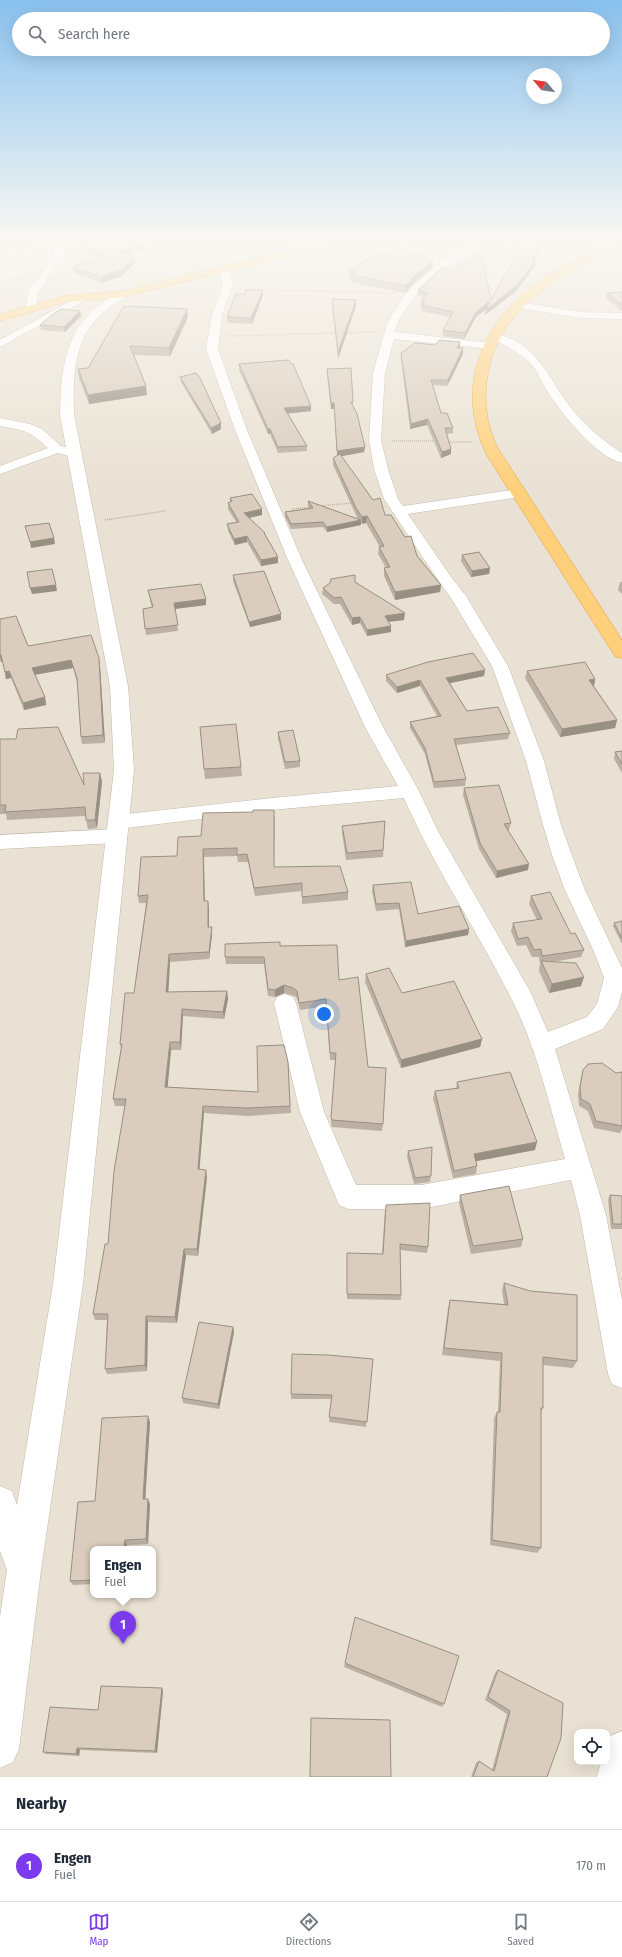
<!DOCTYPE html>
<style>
body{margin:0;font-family:"Fira Sans Condensed",sans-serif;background:#f2f2f3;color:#1f2937}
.controls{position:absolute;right:12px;bottom:12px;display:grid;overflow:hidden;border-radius:8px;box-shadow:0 4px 16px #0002}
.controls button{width:36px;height:36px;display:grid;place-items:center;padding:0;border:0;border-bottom:1px solid #e0e1e3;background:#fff;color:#1f2937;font:20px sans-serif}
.compass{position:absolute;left:526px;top:68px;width:36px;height:36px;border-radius:50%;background:#fff;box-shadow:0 4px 16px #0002;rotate:299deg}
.you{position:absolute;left:324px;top:1014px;width:14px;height:14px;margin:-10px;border:3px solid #fff;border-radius:50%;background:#1a73e8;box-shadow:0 0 0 6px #1a73e833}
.badge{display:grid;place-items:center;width:26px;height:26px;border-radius:50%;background:#7c3aed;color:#fff;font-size:13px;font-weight:700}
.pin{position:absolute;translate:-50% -33px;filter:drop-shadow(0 1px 2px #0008)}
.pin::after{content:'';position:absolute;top:21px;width:14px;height:12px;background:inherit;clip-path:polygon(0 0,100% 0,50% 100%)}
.popup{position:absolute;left:90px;top:1546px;width:66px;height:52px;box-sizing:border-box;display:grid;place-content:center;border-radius:8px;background:#fff;filter:drop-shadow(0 1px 3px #0005);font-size:13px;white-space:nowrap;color:#747a83}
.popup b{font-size:15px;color:#1f2937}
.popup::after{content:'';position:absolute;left:50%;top:100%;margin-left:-8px;border:8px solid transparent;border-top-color:#fff}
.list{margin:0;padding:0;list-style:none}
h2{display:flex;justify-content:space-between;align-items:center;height:52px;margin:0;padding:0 16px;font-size:17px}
h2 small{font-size:13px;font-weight:400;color:#747a83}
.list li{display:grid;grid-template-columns:26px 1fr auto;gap:12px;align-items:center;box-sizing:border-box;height:72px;padding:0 16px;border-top:1px solid #e0e1e3}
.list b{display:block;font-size:15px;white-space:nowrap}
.list p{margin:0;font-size:13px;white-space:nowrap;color:#747a83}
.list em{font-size:13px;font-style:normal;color:#747a83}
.icon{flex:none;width:22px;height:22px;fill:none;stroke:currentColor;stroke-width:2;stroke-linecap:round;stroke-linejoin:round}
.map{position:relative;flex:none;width:622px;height:1777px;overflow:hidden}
.search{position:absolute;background:#fff;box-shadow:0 4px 16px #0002;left:12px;right:12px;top:12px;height:44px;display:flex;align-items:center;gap:10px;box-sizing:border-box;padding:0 14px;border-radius:22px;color:#747a83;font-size:15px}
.sheet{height:124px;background:#fff}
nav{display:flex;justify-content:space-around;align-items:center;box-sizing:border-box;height:56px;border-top:1px solid #e0e1e3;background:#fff;font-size:11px;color:#747a83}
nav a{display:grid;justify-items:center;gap:2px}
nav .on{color:#7c3aed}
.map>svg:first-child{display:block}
.residential{fill:#e9e1d3;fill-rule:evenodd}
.parking{fill:#e5e2de}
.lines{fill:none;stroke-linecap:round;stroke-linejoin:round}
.minor-casing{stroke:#c3b9aa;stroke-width:1}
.tertiary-casing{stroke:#c3b9aa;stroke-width:1}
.trunk-casing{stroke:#ea9b29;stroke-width:1}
.path{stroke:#c3b297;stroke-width:1.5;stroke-dasharray:1 1;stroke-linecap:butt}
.minor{fill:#fff;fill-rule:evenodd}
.tertiary{fill:#fff;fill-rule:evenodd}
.trunk{fill:#ffd07c;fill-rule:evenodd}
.wall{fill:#bbb0a3}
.shaded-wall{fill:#999084}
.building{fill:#dacdbd;stroke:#999084}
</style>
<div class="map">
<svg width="622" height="1777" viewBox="0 0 622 1777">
<rect width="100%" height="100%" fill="#f4efe5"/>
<path class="residential" d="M127,240H622V1777H0V281ZM93,1549H153V1595H93ZM577,1732H607V1762H577Z"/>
<path class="parking" d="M161,295L176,297L169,314L128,309Z"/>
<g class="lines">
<g class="minor-casing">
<path id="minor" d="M49,240H59L64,249V255L38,292L36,308L31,311L27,310L26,308L28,292L54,255V249Z
M470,240H480C472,251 461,256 451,264C428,281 402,304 395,332L490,343L495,346L490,349L394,339L385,373L381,440L388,469L398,499L403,506L519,489L524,490L526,493L524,496L519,497L408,514L451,577L466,596L508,666L544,761L561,825L573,858L585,890L622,968V992L618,1007L603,1029L555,1049L606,1215L622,1300V1388L612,1384L608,1374L580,1215L571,1180L421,1209H348L339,1205L300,1112L274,1003L277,997L285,994L293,997L296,1003L324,1112L356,1185H421L565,1159C549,1105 537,1048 511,998C477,930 434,867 404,798L282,809L118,829L111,827L109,822L111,817L118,815L282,797L398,786L365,727L288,560L235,430L206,349L212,315L222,289V276L216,269L221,266L230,273L233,282L222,315L218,349L247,430L302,560L383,727L419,791L438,831L530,991L548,1032L587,1017L597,1004L604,978L595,954L565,890L553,858L543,825L526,761L492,666L451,598L438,580L384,499L374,469L369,440L373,373L387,324L401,300L416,283L444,260L465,246Z
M83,294L87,295L88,297L87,299L0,347V340Z
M518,302L580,312L622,313V319L580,318L514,307L513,305L514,303Z
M494,333C539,344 547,377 571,408C586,426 603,441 622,453V463C595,456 562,414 547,391C542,383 538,372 532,365C520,352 505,345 490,338L489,336L490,334Z
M0,418L30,424L42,429L61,446L81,451L82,454L76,458L58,453L0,474V466L48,448C30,431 24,430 0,426Z
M116,829L123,831L126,836L123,841L116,843L0,849V835Z
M622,1731V1777H597L601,1762H607V1743L610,1736Z"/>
</g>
<g class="tertiary-casing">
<path id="tertiary" d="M123,291L127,292L129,294L127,296C119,302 111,306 104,312C73,337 73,378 74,415L128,686L134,770L83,1284L41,1570L19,1749L13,1762L0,1768V1617L7,1570L0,1551V1486L12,1491L17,1505L53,1284L114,770L110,686L60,415C61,371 64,327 105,301C110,297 116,292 123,291Z"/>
</g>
<g class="trunk-casing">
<path id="trunk" d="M326,240H343L342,242L123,297L66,302L0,321V314L65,296L123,291Z
M612,240H622V242C566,273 500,304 488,373C483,399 486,423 497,447L622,640V658L616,657L613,653L488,457C456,396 476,333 528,290C554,269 583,255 612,240Z"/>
</g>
<path class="path" d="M240,289L395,293
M345,333L374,332
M229,336L338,333
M392,441H437
M448,442H471
M320,506L352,503
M292,509L311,507
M105,520L165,511"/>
<use href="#minor" class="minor"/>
<use href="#tertiary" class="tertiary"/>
<use href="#trunk" class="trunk"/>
</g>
<path class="wall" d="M0,240H32V242L26,250H14L0,242Z
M525,240H545L534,261L535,266L516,291L485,315L487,309L476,317L464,339L443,336V330L450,317L421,311L422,307L420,306L421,301L424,297L418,295V290L491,300Z
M74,244L145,249L128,255L134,257L135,263L122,276L102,283L74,273L73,267L98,257L75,250Z
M433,261L432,268L415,282L405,293L351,282V278L349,277V271Z
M263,290V295L252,324L228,323L227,317L245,294Z
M622,292V311L606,298L607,293Z
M332,299L356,300V306L338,359L332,305Z
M124,306L188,317L170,356L134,355L146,386L147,395L89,404L79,378L78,369L88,368Z
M80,311L81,316L65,332L41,330L40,325Z
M460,342L459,348L463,354L447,386L433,385L441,413L453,428V433L447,434L451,454L441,458L427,425L410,429L401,358V353L436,345Z
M239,364L311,411L288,413L307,446V451L278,453L270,434H268L239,370Z
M327,369L353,402V407L365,447L364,452L341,456L373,500L441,585L440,592L395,600L384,576V568H386L378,554L379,547H380L366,523L362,524L361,522V525L327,532L323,527L291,529L285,517V512L309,508L308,506V501L358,519L356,515L333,465V458L337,456L334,409H331L327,375Z
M180,377L221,423V429L212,434L181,382Z
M230,498L262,515L249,518L265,533L266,536L278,557V563L261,566L247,542L235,545L228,531L227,524L236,522L228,509V503L230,502Z
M462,555L490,568L489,574L471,577L461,561Z
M233,575L281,614V620L250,627L233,581Z
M355,582L404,620L389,622L391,632L367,636L360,623L352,625L340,604H334L322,594L323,588Z
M620,582H622V594L618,590Z
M148,590L206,599V605L175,609L178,631L146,635L143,609L152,608L149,596Z
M0,619L28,646L100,666L105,743L82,744L81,737L77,682L73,668L35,675L45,697L46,705L24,710L11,678L6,679L3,662H1L0,660Z
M485,670L484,676L450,683L467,711L510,733L508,739L456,745L466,779L465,786L434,788L425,754L410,728V722L437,716L420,686L397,693L386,681V675Z
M527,671L595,679L594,686L617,720L615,728L560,737L525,678Z
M200,727L241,767L242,776L205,779Z
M278,732L300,761V767L285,769L278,738Z
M0,739L84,785L100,773L102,782L97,828L88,829L85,816L7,820L6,814H0Z
M622,751V773L614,759L615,752Z
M464,788L511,823L509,830H508L528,870L496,878L479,849L463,795Z
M275,817L274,867L348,892V900L302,904V891L255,896L248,862H238L237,856L204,857V901L209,908V927H212V935L209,959L170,962L168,992L227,991L228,999L224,1019L183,1016L181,1050H171L167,1087L258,1092L288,1062L291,1113L247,1116L204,1113L199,1170L207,1177L198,1256L186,1255L177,1323L148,1322L147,1371L107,1374L105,1369L107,1320H95L93,1314L108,1244L125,1106H115L113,1099L121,1049L120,1044L134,993L146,903H139L138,896L177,856L201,836Z
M385,821L383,857L346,860L342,832V826Z
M373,885L418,914L469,929L468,935L405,947L399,909L376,911L372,891Z
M531,896L571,934L584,950L581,957L553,962L581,986L549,993L539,971L540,964L539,957H532L526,945L517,946L511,931L513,923L537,920L529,904Z
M622,921V944L613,926L614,923Z
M280,946L339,980L368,1067L383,1124L382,1131L332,1127L331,1123V1117L336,1060H330L326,1006L300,1010L297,998L294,996L284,993L275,997L268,996L264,964H226L225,957Z
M366,974L402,993L482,1039L480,1047L401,1068L365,982Z
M583,1070L616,1073L622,1072V1129L620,1133L594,1128L588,1111L579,1106L578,1094L581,1077Z
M457,1082L535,1150L476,1161L477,1166L476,1174L453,1178L433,1098L435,1091L456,1089Z
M408,1151L431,1176L430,1182L414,1184L407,1157Z
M460,1195L523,1239L521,1247L471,1254L459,1203Z
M610,1195L622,1196V1229H611L608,1200Z
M385,1210L428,1247L427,1253L400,1250L401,1295V1300L347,1299V1259L382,1254Z
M504,1283L577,1361L573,1368L543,1365V1408L541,1412V1548L537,1553L490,1545L494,1418L497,1412H498L500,1361L442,1355L448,1308L450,1300L504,1304L502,1290Z
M233,1327L234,1332L219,1409L183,1403L182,1398Z
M373,1359L366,1427L329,1422L331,1399H291V1394Z
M150,1422L145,1499L150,1504L148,1544L127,1545V1549H93V1584L73,1585L70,1581L95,1501Z
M345,1663L444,1704L442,1707L344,1667Z
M498,1670L547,1777H471L476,1763L479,1761L492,1770L507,1714L485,1700L495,1673Z
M163,1691L157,1753L80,1750L79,1756L46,1754L43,1752L98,1710Z"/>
<path class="shaded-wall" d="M30,240H32V242L26,250V246Z
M543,240H545L531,266L532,260Z
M145,243V249L120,258L119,252Z
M134,257L135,263L122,276L102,283V277Z
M433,261L432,268L415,282L405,293L406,286L415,275Z
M535,261V266L516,291L485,315L486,310Z
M263,290V295L252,324L251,318Z
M356,300V306L338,359V352Z
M490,301V306L476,317L464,339L465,333L476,312Z
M187,309L188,317L170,356L169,348Z
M80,311L81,316L65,332L64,327Z
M460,342V347L457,353V348Z
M463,348V354L447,386L448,380Z
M146,386L147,395L89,404L88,395Z
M331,403H334V409H331Z
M311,406V411L285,414L284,408Z
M428,419L427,425L410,429L411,424Z
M221,423V429L212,434L211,428Z
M268,429H270V434H268Z
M365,447L364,452L337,457V451Z
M451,449V454L441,458L442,452Z
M262,509V515L244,519V513Z
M367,516L366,523L362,524V517Z
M361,520V525L327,532V527Z
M247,536V542L235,545L234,539Z
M54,538L55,544L31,548L30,542Z
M278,557V563L261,566V560Z
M490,568L489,574L471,577L472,571Z
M56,585L57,591L32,594L30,588Z
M441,585L440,592L395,600V592Z
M206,599V605L174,609V603Z
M405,613L404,620L385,622V616Z
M281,614V620L250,627L249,622Z
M360,617V623L352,625V618Z
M391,626V632L367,636V630Z
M0,655H1L3,662H1Z
M99,658L100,666L105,743L103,735Z
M71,660L73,668L33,675L32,668Z
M485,670L484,676L446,684V678Z
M9,671L11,678L6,679L5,672Z
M595,679L594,686L589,680Z
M420,680V686L397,693V687Z
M45,697L46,705L24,710L23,703Z
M617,720L615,728L560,737L562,729Z
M100,773L102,782L97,828L95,820Z
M203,849L204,857L205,909L204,901Z
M529,864L528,870L496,878L497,871Z
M208,901L209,908V935L208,927Z
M212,927V935L209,959V952Z
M469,929L468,935L405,947L406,941Z
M169,954L170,962L168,999L166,992Z
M584,977L581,986L549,993L552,984Z
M284,985V993L275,997V990Z
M227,991L228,999L224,1019L223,1012Z
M182,1009L183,1016L181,1050L180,1042Z
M482,1039L480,1047L401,1068V1060Z
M170,1042L171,1050L167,1094L165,1087Z
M203,1106L204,1113L199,1176L198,1169Z
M537,1142L535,1150L472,1162L474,1154Z
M206,1170L207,1177L198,1256L197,1249Z
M184,1249L186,1255L177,1323L175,1317Z
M146,1316L148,1322L147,1371L145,1365Z
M233,1327L234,1332L219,1409L218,1404Z
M148,1416L150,1422L145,1504L143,1499Z
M148,1499L150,1504L148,1544L146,1539Z
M125,1540L127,1545V1549H124Z
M162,1688L163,1691L157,1753L155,1751Z
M77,1748L80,1750L79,1756L76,1754Z"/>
<path class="building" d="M2,240H30L26,246H13Z
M86,240H137L145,243L119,252L134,257L121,270L102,277L73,267L106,254L74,244Z
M525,240H543L532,260L535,261L517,285L486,310L490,301L476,312L465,333L443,330L453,312L422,305L425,302L421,301L428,293L418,290L435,274L443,267L452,271L481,252L491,300Z
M402,248L433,261L415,275L406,286L351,275L356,272L349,271L369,258Z
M246,290H263L251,318L227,317L236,294H245Z
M622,292V305L607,293Z
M332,299L356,300L338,352Z
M124,306L187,309L169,348L130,346L146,386L88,395L78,369L88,368Z
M61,309L80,311L64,327L40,325L50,316Z
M439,340L460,342L457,348H463L448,380H431L441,413H447L453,428H445L451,449L442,452L428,419L411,424L401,353L415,343L436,345Z
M289,360L291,364H293L311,406L284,408L307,446L278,447L270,429H268L239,364Z
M351,368L353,402H351L357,414L365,447L337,451L334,403H331L327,369Z
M196,373L200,378L221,423L211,428L180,377Z
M340,454L373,500L380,498L385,515H391L405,537L411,536L417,556L441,585L395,592L384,568L390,567L379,547L384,546L367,516L362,517L356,508L333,458Z
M252,494L262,509L244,513L265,533H264L278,557L261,560L247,536L234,539L227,524L239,522L228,503L232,501L230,498Z
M308,501L361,520L327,527L323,522L291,524L285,512L313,508Z
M49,523L54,538L30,542L25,526Z
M479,552L490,568L472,571L462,555Z
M52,569L56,585L30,588L27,572Z
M264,571L281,614L249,622L233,575Z
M355,575V582L405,613L385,616L391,626L367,630L360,617L352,618L341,597L334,598L323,588L330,583L331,579Z
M201,584L206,599L174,603L178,625L145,629L143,609L153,607L148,590Z
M16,616L28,646L91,635L99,658L103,735L81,737L77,678L71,660L32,668L45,697L23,703L9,671L5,672L1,655H0V619Z
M473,653L485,670L446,678L467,711L498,707L510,733L454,739L466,779L434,782L425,748L410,722L441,716L420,680L397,687L386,675L428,662Z
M585,662L595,679L589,680L617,720L562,729L527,671Z
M236,724L241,767L204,769L200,727Z
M58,727L84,785L83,773H100L95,820H86L85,807L5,812L6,805H0V739H16L18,729Z
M293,730L300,761L285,762L278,732Z
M622,751V764L615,752Z
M499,785L511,823L504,824L529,864L497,871L480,843L464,788Z
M253,810H274V867L340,866L348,892L302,897V883L254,888L247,854L237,855V848L203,849L204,901H208V927H212L209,952L169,954L166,992L227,991L223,1012L182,1009L180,1042H170L165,1087L258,1092L257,1046L284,1045L288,1062L290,1106L247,1108L203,1106L198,1169L206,1170L197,1249H184L175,1317L146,1316L145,1365L105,1369L108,1314H93L105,1244H108L114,1171L126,1099H113L122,1044H120L125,993H134L148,895L138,896L141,857L177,856L178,837L201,836L203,813L253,812Z
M385,821L383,850L347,853L342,826Z
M411,882L418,914L459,906L469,929L406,941L399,903L376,904L373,885Z
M550,892L571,934L575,933L584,950L542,956L541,949L534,950L528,937L518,939L513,923L542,919L531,896Z
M622,921V938L614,923Z
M280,942V946L337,945L339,980L358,977L368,1067L386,1068L383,1124L332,1120L331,1117L336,1053H330L326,999L299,1003L297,991L293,988L284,985L275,990L268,989L264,957H225V944Z
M541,961L576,963L584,977L552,984Z
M389,968L402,993L454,981L482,1039L401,1060L366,974Z
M602,1063L616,1073L622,1072V1126L596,1121L590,1104L581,1099L580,1087L583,1070L588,1064Z
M510,1072L537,1142L474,1154L477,1166L454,1171L435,1091L459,1088L457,1082Z
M432,1147L431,1176L415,1178L408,1151Z
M509,1186L523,1239L473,1246L460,1195Z
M610,1195L622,1196V1224H613Z
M430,1203L428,1247L400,1244L401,1295L347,1294V1253L383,1254L386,1205Z
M504,1283L530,1291L577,1295V1361L543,1357V1408H541V1548L492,1540L497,1412H500L502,1353L444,1348L450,1300L508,1305Z
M199,1322L233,1327L218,1404L182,1398Z
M292,1354L328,1355L373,1359L367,1422L329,1417L332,1395L291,1394Z
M148,1416L143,1499H148L146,1539L125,1540L124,1549H93V1580L70,1581L78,1502L95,1501L102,1418Z
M355,1617L459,1656L444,1704L345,1663Z
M498,1670L563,1703L561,1738L547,1777H473L479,1761L494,1771L510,1711L488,1697Z
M101,1686L162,1688L155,1751L77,1748L76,1754L43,1752L50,1707L98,1710Z
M311,1718L390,1720L391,1777H310Z"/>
<linearGradient id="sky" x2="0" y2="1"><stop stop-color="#89c1ee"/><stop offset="0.49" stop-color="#faf8f3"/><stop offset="1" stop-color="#faf8f3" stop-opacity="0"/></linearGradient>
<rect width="622" height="489" fill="url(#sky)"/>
</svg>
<div class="controls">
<button><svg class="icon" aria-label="locate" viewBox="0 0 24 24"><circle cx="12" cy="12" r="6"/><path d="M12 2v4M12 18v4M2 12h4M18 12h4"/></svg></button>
</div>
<svg class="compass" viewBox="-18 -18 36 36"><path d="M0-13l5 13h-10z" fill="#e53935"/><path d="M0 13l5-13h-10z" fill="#747a83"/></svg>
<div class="you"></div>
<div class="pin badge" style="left:123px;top:1644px">1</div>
<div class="popup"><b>Engen</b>Fuel</div>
<div class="search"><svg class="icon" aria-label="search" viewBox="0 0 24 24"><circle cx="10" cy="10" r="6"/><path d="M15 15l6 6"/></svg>Search here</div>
</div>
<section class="sheet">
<h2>Nearby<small></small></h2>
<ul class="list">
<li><span class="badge">1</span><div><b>Engen</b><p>Fuel</p></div><em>170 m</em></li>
</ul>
</section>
<nav>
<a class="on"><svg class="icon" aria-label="map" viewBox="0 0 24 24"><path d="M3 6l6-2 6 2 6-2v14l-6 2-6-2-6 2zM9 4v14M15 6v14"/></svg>Map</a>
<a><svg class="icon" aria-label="directions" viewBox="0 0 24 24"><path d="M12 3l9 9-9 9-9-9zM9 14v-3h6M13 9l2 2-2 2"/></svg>Directions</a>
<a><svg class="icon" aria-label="saved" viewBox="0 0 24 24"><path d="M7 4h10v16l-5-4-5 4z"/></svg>Saved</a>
</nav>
